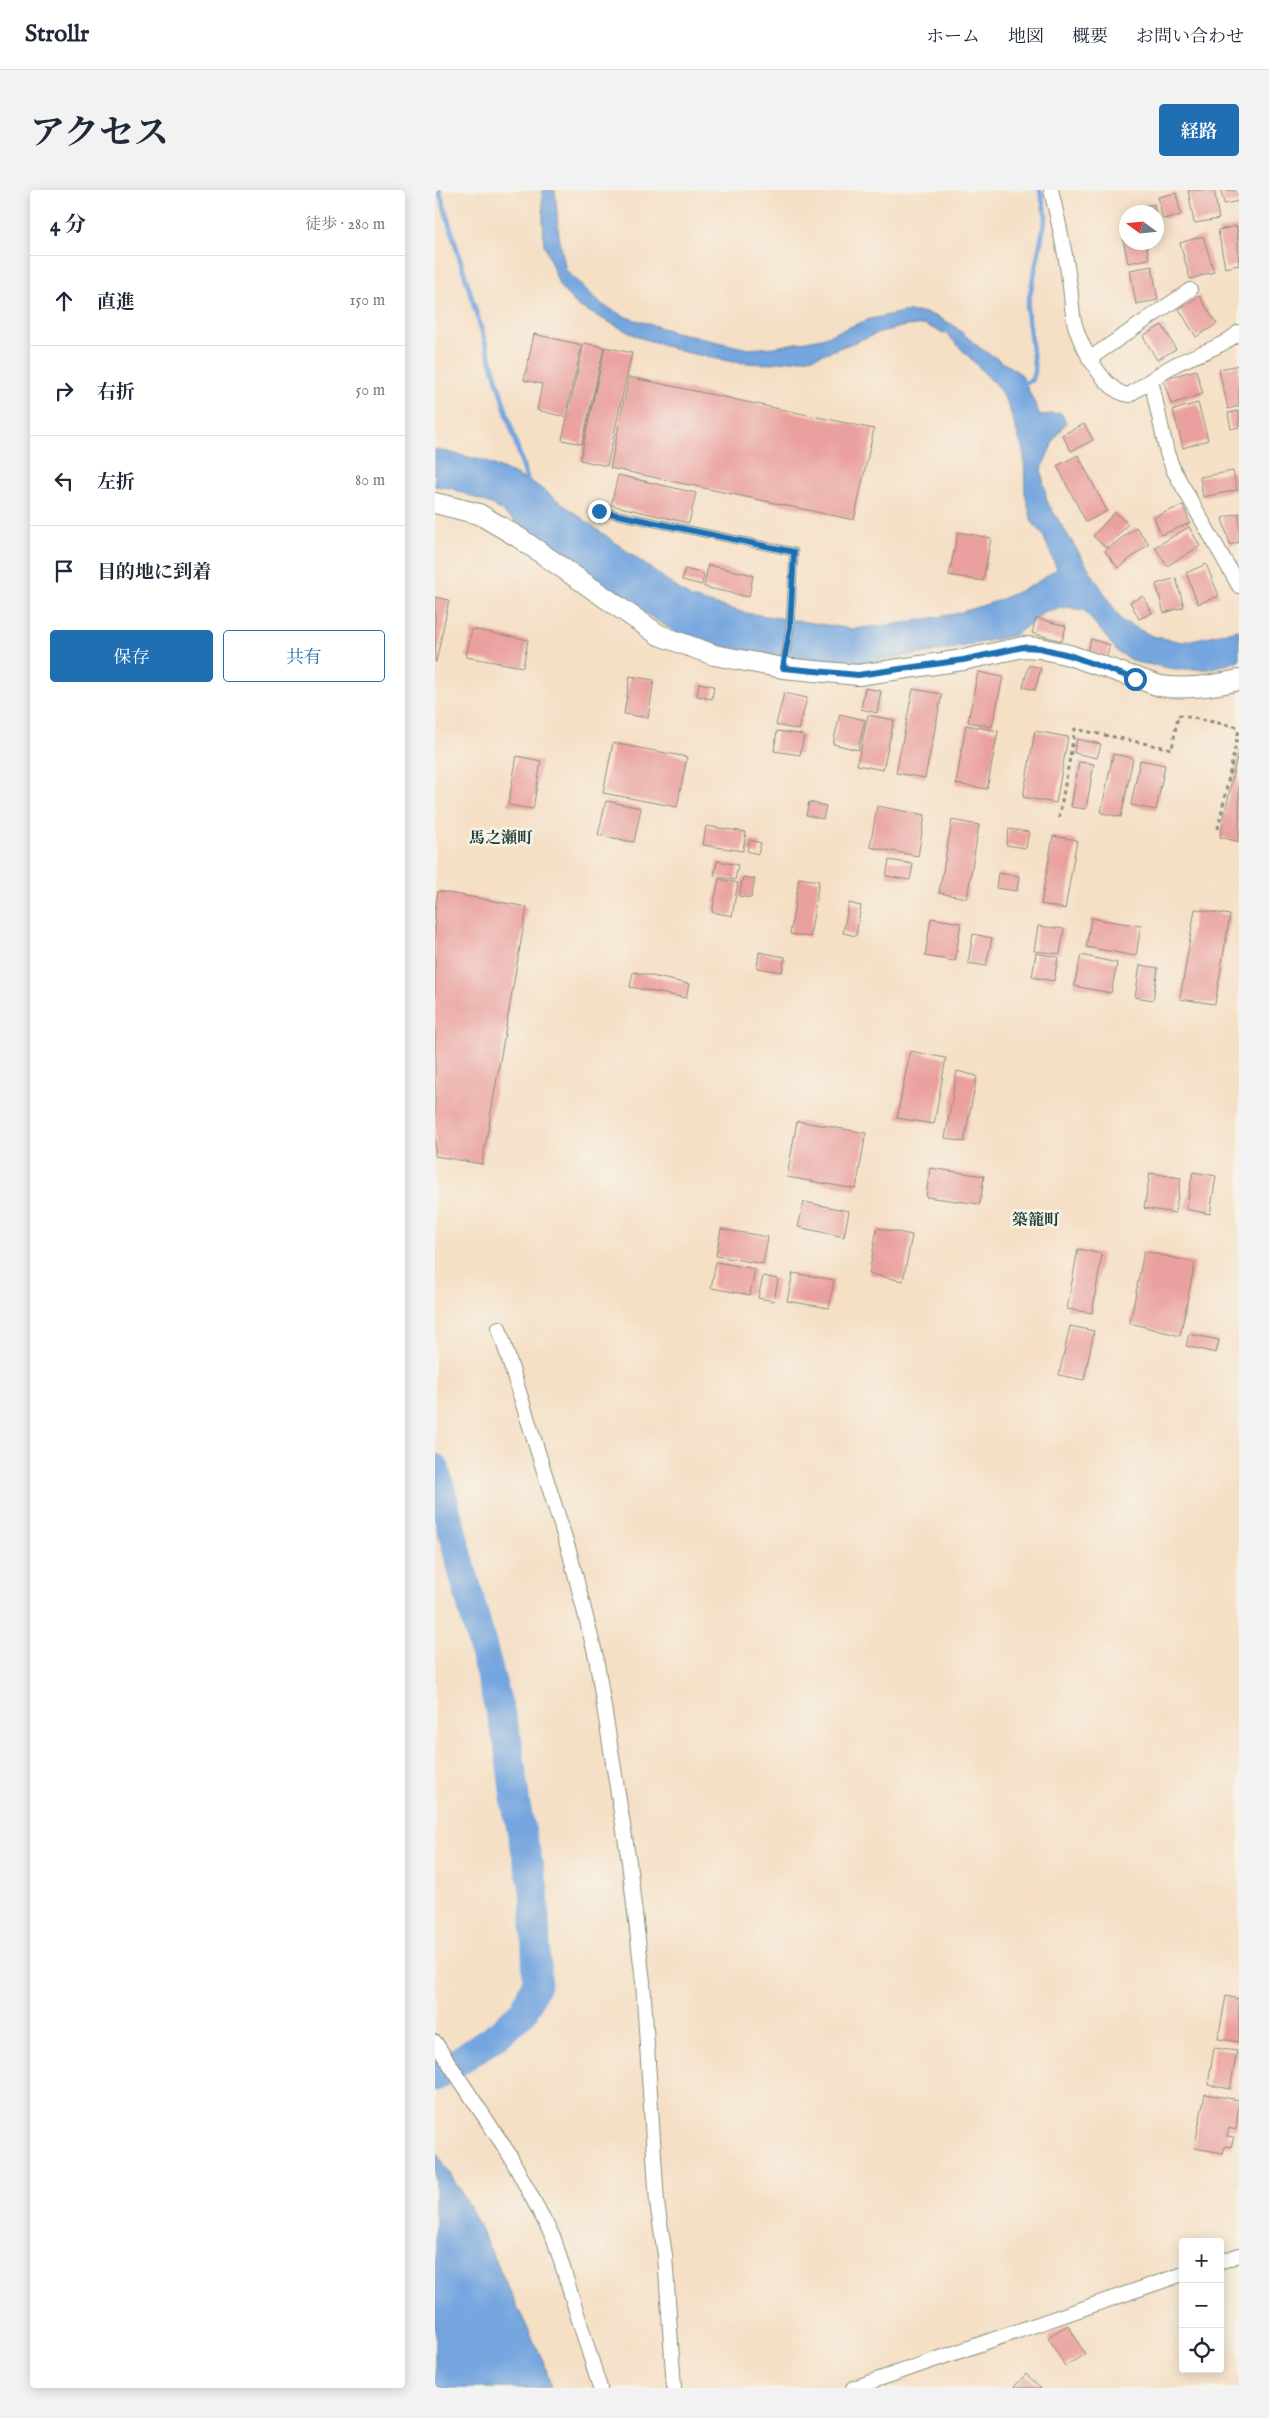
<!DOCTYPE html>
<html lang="ja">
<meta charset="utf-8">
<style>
body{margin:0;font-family:"IM FELL English","Noto Serif JP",serif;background:#f2f2f3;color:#1f2937}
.controls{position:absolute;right:15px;bottom:15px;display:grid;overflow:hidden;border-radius:5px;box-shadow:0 2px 12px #0003}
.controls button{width:45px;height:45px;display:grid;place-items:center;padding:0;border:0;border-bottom:1px solid #e0e1e3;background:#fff;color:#1f2937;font:25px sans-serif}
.compass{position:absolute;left:684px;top:15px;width:45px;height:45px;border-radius:50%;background:#fff;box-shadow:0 2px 12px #0003;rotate:285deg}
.stop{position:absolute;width:15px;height:15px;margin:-11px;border:4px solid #1f6fb2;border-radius:50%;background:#fff}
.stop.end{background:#1f6fb2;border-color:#fff;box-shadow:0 1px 5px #0008}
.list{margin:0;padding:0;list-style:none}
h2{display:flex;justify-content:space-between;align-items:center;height:65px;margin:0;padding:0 20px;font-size:21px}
h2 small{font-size:16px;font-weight:400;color:#747a83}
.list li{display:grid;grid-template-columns:32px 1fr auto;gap:15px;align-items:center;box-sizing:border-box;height:90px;padding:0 20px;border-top:1px solid #e0e1e3}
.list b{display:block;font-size:19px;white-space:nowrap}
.list em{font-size:16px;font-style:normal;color:#747a83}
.actions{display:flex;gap:10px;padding:15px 20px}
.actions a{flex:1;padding:11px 0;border:1px solid #1f6fb2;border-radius:5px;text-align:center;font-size:18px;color:#1f6fb2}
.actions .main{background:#1f6fb2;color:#fff}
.icon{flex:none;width:28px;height:28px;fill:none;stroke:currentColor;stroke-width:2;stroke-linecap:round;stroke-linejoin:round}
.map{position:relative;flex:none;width:804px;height:2198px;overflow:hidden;border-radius:5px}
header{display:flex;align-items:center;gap:30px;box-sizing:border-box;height:70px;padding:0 25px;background:#fff;border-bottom:1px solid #e0e1e3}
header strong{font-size:24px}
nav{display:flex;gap:28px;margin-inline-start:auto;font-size:18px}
.intro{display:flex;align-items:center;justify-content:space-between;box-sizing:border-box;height:120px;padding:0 30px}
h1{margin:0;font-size:35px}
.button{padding:12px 22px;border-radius:5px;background:#1f6fb2;color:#fff;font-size:18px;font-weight:700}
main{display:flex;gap:30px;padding:0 30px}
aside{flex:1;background:#fff;border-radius:5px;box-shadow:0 2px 12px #0003}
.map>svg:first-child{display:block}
.water{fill:#75a6df;stroke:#4a728a}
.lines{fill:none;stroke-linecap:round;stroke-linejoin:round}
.stream{stroke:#75a6df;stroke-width:5}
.river{stroke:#75a6df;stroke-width:29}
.building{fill:#eaa09f}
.lane-casing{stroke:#8a8e7c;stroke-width:9}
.street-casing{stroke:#8a8e7c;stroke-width:16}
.secondary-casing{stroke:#8a8e7c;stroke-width:22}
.path{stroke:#8a8e7c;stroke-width:3;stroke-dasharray:4 4;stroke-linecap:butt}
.lane{stroke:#fff;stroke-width:7}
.street{stroke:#fff;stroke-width:14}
.secondary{stroke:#fff;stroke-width:20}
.route{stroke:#1f6fb2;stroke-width:6}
.labels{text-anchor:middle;stroke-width:5;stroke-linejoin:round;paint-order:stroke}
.quarter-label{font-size:16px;font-weight:bold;fill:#1f3d34;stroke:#f7f3e8}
</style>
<header>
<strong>Strollr</strong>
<nav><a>ホーム</a><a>地図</a><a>概要</a><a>お問い合わせ</a></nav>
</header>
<div class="intro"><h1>アクセス</h1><a class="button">経路</a></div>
<main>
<aside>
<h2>4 分<small>徒歩 · 280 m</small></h2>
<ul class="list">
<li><svg class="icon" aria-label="ahead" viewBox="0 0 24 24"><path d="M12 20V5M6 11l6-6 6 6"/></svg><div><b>直進</b></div><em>150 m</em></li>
<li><svg class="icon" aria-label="right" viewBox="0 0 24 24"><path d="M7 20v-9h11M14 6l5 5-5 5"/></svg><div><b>右折</b></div><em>50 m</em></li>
<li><svg class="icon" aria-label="left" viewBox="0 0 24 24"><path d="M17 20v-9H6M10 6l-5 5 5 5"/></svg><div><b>左折</b></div><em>80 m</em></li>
<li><svg class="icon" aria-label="arrive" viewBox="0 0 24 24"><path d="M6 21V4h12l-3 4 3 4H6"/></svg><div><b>目的地に到着</b></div></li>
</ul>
<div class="actions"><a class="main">保存</a><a>共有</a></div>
</aside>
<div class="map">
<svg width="804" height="2198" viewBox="0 0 804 2198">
<rect width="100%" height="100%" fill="#f7f3e8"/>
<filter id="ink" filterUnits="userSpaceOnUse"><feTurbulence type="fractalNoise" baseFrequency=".02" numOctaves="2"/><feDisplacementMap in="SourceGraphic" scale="10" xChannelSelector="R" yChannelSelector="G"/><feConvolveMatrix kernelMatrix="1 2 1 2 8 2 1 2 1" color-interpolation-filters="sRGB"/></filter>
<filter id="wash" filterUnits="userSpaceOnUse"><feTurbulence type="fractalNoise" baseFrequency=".0096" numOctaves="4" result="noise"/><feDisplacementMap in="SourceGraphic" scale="20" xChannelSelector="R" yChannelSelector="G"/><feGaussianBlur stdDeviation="1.12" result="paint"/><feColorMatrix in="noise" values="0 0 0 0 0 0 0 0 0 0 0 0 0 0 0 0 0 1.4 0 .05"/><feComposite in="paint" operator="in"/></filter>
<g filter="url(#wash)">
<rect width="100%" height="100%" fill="#f5dfc5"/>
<path class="water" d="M107,0H120L124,47L131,80L166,114L191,127L240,142L313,159L340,157L387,148L435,129L468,122H487L503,127L518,135L545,158L586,184L605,225L626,223L631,232L619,250L606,279L612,312L686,430L717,446L747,452L804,440V471L774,479H740L701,472L683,462L650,421L633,417L611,421L580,445L516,459L411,475L312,462L245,445L186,408L58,315L16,298L0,296V259L50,271L100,294L256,408L311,423L417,439L462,434L520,424L562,411L598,395L622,379L608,345L597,332L590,303L589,264L573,214L562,196L512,144L489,135L470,136L449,141L380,167L329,174L298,172L249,162L203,147L143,116L125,97L109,54Z
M0,1959L36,2019L110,2175L116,2198H0Z"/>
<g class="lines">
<path class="stream" d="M4,0L94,296
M585,196L597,190L600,181L592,119L611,26L605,0"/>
<path class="river" d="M0,1278L73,1552L81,1616L99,1699L102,1791L89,1821L65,1843L0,1887"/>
</g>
<g id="blocks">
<path class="building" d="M753,0H779L784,29L759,33Z
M786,0H804V11L789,14Z
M741,3L746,25L728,29L723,7Z
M719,14L720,22H699L698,18Z
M802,36L804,75L790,78L783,40Z
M768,46L779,82L755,89L745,53Z
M692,48V52H711L714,69L693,73L688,49Z
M717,76L723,110L701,114L695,80Z
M764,106L782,134L761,147L744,119Z
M727,135L741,159L722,170L708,146Z
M99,144L147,155L130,227L102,220L107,194L89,190Z
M149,153L169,157L147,254L127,250Z
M170,157L197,163L172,276L145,270Z
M804,175V216L793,219L784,179Z
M761,180L768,204L736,214L728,189Z
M194,187L439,239L419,330L175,278Z
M763,213L773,250L748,258L738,220Z
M804,221V237L796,239L793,223Z
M649,234L658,250L636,261L627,245Z
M643,265L672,321L651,332L622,276Z
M798,281L802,300L768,307L765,287Z
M183,285L261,303L254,333L176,315Z
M748,315L755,333L726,345L719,327Z
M680,322L693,334L671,358L658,346Z
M804,323V352L795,355L787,328Z
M701,337L714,354L683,378L670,361Z
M754,337L765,356L732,376L720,357Z
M523,342L556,348L548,391L514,385Z
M771,374L784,406L763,414L751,383Z
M273,375L318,385L314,407L269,397Z
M250,379L269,384L267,395L247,390Z
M741,388L749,417L729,423L721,394Z
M708,406L717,423L704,429L695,412Z
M0,407L14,410L1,472H0Z
M601,428L631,436L627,451L597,443Z
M37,439L93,450L88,477L31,467Z
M656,449L675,455L671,468L652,462Z
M594,475L606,478L600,500L588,497Z
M543,482L568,487L557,537L533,532Z
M195,486L219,490L213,528L189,524Z
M264,493L279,496L277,509L262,506Z
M430,498L446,501L442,523L426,519Z
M478,499L507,504L490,588L461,583Z
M349,503L372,508L364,540L341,535Z
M405,524L430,530L423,560L398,554Z
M433,525L459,530L448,580L422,575Z
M531,535L563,541L552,599L521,594Z
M342,541L369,545L365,565L339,561Z
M600,541L633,547L621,613L588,607Z
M642,549L666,554L662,568L639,563Z
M178,553L252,567L242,617L168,603Z
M803,561H804V652L785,647Z
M678,564L698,568L686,627L666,623Z
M82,566L106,571L98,619L73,615Z
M705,570L730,575L721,620L696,615Z
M644,572L659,574L651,619L636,617Z
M171,611L206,618L199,652L163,645Z
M374,612L391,616L388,629L371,625Z
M442,616L490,625L483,666L435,657Z
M517,630L544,635L532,708L504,703Z
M271,636L311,642L308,661L268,655Z
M574,639L594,642L591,658L571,655Z
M618,646L642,650L630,719L606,714Z
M315,650L326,653L323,664L312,661Z
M454,670L478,674L475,690L451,686Z
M282,671L303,675L300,690L279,686Z
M563,683L584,686L582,701L561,698Z
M308,687L320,689L316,708L304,706Z
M364,688L384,691L375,747L355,744Z
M284,689L303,693L297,726L277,722Z
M3,701L92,717L47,974L0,966V719Z
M414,713L426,716L421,746L408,743Z
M760,719L795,725L780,814L745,809Z
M496,728L526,733L520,771L490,766Z
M656,728L706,736L701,766L651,757Z
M603,736L629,739L625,764L599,761Z
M538,744L557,748L551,776L533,773Z
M324,762L350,767L347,782L322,778Z
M601,763L623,767L619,791L597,787Z
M646,765L682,773L676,803L639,796Z
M705,775L723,778L718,810L700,807Z
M198,782L254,794L251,808L195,797Z
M475,861L511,868L499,934L462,928Z
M522,881L542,886L529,952L510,948Z
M362,931L431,943L421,999L352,987Z
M495,978L549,986L545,1014L491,1007Z
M758,982L781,986L775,1024L751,1019Z
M715,983L746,988L740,1023L709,1018Z
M369,1012L414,1021L409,1047L363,1037Z
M442,1038L477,1045L468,1091L434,1084Z
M286,1039L333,1047L328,1074L281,1066Z
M643,1059L667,1064L657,1123L632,1119Z
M709,1061L760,1073L745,1146L695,1133Z
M281,1072L320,1079L315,1105L276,1098Z
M358,1083L399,1090L394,1118L352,1111Z
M328,1086L343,1089L339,1111L323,1108Z
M635,1136L659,1141L649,1190L624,1185Z
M754,1144L784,1150L781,1163L751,1156Z
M791,1806L804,1809V1852L783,1849Z
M779,1858L802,1861L795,1899L773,1895Z
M770,1904L804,1910L801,1940L794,1938L792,1946L799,1947L796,1957L790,1956L788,1963L759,1958Z
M633,2135L650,2164L630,2176L613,2147Z
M591,2184L606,2198H578Z"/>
</g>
</g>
<g filter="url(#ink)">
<use href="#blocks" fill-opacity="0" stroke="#8a8e7c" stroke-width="1"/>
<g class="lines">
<g class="lane-casing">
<path id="lane" d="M164,321L359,362L355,437L349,476"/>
</g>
<g class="street-casing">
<path id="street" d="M616,0C623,29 630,60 634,90C637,105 636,121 640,135C646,156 670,203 694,205C709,195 724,183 741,174C762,164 786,158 804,142
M654,169L755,100
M716,190L732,263L739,281L804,396
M64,1138L135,1364L161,1467L194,1672L208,1792L222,2013L230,2065L239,2198
M0,1852L74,1964L119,2049L165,2198
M785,2072L804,2065
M418,2198L748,2084"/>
</g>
<g class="secondary-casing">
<path id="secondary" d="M0,313L44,324L83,347L224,445L279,465L348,478L423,485L528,470L588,457L605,458L634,465L725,496C752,500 778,496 804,490"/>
</g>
<path class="path" d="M624,628L640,539L737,559L743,525L804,537
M783,639L804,539"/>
<use href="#lane" class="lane"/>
<use href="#street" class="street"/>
<use href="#secondary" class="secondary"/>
</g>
</g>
<g class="lines" filter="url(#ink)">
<path class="route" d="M164,321L359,362L355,437L348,478L423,485L528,470L588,457L605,458L634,465L700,489"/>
</g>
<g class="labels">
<g class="quarter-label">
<text x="66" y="653">馬之瀬町</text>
<text x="601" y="1035">築籠町</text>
</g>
</g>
</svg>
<div class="controls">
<button>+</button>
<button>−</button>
<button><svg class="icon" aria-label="locate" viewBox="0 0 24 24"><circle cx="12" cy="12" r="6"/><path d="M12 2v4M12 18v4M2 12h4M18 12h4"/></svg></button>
</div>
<svg class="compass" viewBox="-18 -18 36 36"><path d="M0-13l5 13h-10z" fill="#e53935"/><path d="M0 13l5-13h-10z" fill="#747a83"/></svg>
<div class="stop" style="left:700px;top:489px"></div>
<div class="stop end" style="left:164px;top:321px"></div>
</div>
</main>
